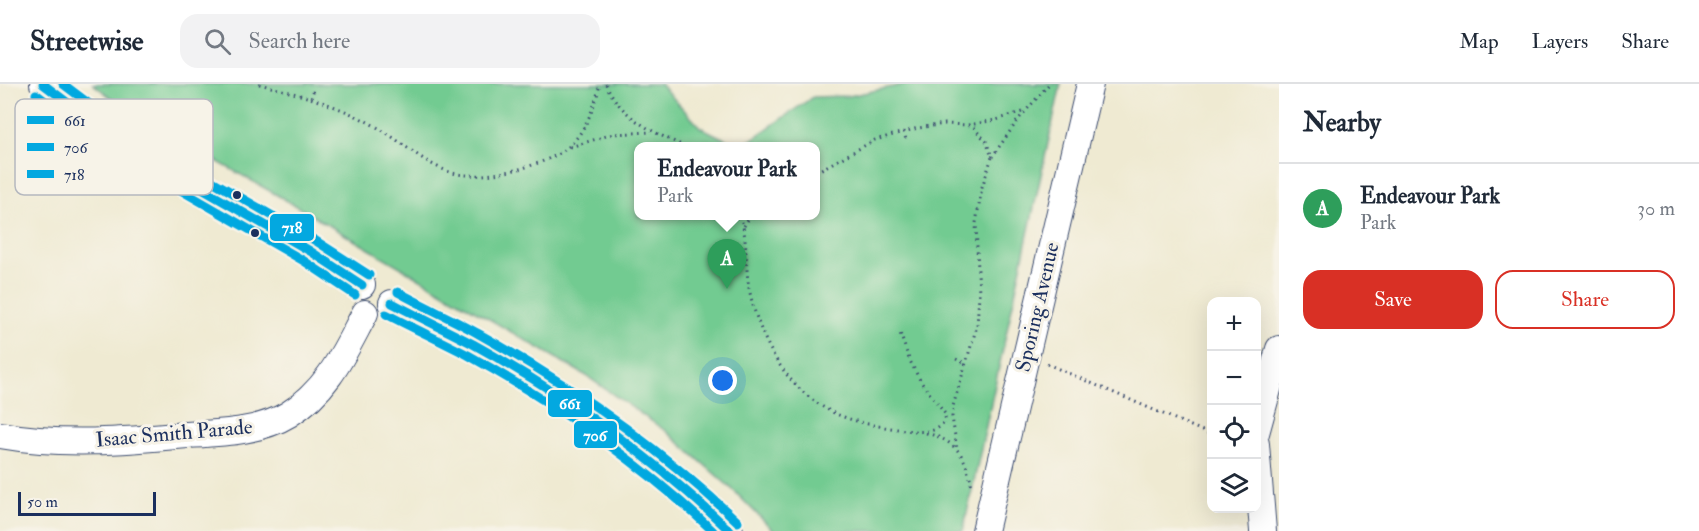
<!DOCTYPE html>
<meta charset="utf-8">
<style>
body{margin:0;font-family:"IM FELL Double Pica",serif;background:#f2f2f3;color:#1f2937}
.controls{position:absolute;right:18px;bottom:18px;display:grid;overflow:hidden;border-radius:12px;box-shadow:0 6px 24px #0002}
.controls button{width:54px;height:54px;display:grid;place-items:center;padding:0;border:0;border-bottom:2px solid #e0e1e3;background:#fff;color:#1f2937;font:30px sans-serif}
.scale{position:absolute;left:18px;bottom:15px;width:138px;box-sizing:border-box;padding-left:6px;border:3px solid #1b2f5e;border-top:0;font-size:16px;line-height:21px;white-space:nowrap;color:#1b2f5e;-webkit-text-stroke:4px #f7f3e8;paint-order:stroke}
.you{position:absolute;left:723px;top:297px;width:21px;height:21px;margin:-15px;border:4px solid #fff;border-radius:50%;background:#1a73e8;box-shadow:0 0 0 9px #1a73e833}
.badge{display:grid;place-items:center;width:39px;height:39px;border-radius:50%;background:#d93025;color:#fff;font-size:20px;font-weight:700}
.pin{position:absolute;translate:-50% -50px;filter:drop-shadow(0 2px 3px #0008)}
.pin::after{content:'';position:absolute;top:32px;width:21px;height:18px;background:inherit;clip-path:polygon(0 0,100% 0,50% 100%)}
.popup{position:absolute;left:634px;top:58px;width:186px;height:78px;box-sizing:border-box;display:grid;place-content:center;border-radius:12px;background:#fff;filter:drop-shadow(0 2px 4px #0005);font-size:20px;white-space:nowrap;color:#747a83}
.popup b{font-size:22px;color:#1f2937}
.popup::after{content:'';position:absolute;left:50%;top:100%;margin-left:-12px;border:12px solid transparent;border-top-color:#fff}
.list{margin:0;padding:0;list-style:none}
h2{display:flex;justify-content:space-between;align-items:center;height:78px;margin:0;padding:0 24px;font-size:26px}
h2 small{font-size:20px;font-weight:400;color:#747a83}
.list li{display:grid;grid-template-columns:39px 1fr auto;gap:18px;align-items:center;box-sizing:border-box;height:90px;padding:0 24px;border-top:2px solid #e0e1e3}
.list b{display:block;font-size:22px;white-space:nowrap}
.list p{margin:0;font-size:20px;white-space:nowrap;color:#747a83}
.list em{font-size:20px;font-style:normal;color:#747a83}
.actions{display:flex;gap:12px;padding:18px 24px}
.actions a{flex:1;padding:14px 0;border:2px solid #d93025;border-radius:18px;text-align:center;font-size:21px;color:#d93025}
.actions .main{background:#d93025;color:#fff}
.icon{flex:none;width:33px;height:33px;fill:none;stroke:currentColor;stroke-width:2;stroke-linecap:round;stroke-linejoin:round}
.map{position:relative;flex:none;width:1279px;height:447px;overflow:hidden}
header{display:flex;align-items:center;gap:36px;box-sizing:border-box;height:84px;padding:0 30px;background:#fff;border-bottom:2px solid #e0e1e3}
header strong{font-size:28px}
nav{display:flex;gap:33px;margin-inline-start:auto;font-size:21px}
.search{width:420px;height:54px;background:#f2f2f3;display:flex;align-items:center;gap:15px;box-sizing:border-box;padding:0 21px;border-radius:18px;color:#747a83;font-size:22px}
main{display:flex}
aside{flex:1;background:#fff}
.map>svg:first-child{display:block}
.green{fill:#72cb91;stroke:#467d78;stroke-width:1.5}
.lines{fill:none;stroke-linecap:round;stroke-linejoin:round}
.minor-casing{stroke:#3b4b6f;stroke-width:28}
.path{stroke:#3b4b6f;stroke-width:3;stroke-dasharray:1.5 4.5;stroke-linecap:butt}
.minor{stroke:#fff;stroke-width:26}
.bus-1-casing{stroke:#f7f3e8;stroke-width:14}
.bus-2-casing{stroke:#f7f3e8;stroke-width:14}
.bus-3-casing{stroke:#f7f3e8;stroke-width:14}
.bus-1{stroke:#03a8e0;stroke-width:9}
.bus-2{stroke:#03a8e0;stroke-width:9}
.bus-3{stroke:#03a8e0;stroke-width:9}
.bus-dot{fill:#1b2f5e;stroke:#f7f3e8;stroke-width:2}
.labels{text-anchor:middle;stroke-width:6;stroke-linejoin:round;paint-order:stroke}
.street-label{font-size:21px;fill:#1b2f5e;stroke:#f7f3e8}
.key{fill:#f7f3e8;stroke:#b5b8bf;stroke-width:1.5}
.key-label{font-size:16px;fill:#1b2f5e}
.line-badge{stroke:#f7f3e8;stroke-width:2}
.badge-label{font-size:16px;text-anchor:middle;font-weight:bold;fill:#fff}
</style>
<header>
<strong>Streetwise</strong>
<div class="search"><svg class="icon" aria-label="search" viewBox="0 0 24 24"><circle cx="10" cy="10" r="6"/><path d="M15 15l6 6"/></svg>Search here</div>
<nav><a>Map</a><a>Layers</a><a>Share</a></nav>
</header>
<main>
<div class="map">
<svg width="1279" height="447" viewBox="0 0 1279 447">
<rect width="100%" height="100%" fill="#f7f3e8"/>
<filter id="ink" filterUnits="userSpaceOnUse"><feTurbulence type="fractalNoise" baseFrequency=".0167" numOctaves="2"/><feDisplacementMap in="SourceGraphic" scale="12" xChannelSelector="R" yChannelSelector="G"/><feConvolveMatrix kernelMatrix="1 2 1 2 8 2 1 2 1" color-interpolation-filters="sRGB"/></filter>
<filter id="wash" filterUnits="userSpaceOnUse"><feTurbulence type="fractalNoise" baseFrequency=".008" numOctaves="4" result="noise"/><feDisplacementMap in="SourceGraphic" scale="24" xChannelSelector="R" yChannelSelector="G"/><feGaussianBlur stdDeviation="1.35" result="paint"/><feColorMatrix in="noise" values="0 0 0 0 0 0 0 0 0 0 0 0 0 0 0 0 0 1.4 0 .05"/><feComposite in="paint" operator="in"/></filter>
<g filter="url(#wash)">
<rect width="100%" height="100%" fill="#efead2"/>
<path class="green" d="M93,0H660L700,43L739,62H638V132H816V62H742L813,13L849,12L907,0H1061L963,447H774L732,405L667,348L585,291L277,111L179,56L125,24Z"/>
</g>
<g filter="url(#ink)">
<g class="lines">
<g class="minor-casing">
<path id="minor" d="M43,0L117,56L310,167L362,201
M392,219C419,234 447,246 474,261C569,314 652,369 730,447
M1256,349L1279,265
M0,351C62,362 125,357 187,351C220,349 260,348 289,330C329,305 344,268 365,229
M1256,360L1263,447
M985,447L1090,0"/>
</g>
<path class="path" d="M259,0C299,10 339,21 375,42C402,57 423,80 453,89C483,97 543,83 567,64C585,49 595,22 600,0
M606,0C620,33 654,49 684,62
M311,14L314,5
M968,41L996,36L1022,28
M904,47L906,56
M570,63L613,50L651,48
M992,73L1018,36L1049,0
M816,88L875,56L918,44L945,40L967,41L974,44L986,57L992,73L982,103L976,139L979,210L977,242L953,322L952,333L957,365
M740,132C748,154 745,180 749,204C759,255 785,305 834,329C856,339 881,343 905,346C922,348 942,351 946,331L921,298L909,275L899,246
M744,142L750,132
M956,275L965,279
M1047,280L1212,351
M926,349C957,357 967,373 972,404"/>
<use href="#minor" class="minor"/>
<g class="bus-1-casing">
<path id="bus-1" d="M43,0L117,56L310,167L362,201
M392,219C419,233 446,246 473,260C567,312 653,373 730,447"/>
</g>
<g class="bus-2-casing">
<path id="bus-2" d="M36,10L111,66L304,177L355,211
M386,230C413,244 441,257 468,271C556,320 639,377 713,447"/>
</g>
<g class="bus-3-casing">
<path id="bus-3" d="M63,0L124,46L316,157L369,191
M398,208C425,223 453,235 479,250C574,303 660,364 738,438"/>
</g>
<use href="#bus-1" class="bus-1"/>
<use href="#bus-2" class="bus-2"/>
<use href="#bus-3" class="bus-3"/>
</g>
</g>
<g class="bus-dot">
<circle cx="237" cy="111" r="5"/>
<circle cx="255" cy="149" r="5"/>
</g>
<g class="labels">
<g class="street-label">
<text transform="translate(1037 223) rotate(-77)" y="7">Sporing Avenue</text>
<text transform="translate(174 349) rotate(-5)" y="7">Isaac Smith Parade</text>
</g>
</g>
<rect x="15" y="15" width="198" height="96" rx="9" class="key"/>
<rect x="27" y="32" width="27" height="8" fill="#03a8e0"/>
<rect x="27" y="59" width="27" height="8" fill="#03a8e0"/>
<rect x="27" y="86" width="27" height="8" fill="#03a8e0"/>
<g class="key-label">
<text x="64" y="42">661</text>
<text x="64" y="69">706</text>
<text x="64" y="96">718</text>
</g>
<g class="line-badge">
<rect x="269" y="129" width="46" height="29" rx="6" fill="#03a8e0"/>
<rect x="547" y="305" width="46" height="29" rx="6" fill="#03a8e0"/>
<rect x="573" y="336" width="45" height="29" rx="6" fill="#03a8e0"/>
</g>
<g class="badge-label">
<text x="292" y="149">718</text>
<text x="570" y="325">661</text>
<text x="595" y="357">706</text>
</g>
</svg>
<div class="controls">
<button>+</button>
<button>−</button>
<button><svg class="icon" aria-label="locate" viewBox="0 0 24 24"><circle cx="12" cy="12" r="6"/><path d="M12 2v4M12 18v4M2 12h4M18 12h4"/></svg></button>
<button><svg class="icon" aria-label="layers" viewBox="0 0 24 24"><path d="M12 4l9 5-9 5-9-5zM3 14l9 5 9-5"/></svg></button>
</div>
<div class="scale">50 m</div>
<div class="you"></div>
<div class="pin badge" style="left:727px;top:205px;background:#2e9e5b">A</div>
<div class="popup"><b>Endeavour Park</b>Park</div>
</div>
<aside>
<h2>Nearby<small></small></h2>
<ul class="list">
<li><span class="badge" style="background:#2e9e5b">A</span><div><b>Endeavour Park</b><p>Park</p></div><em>30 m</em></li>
</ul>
<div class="actions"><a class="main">Save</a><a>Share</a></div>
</aside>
</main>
